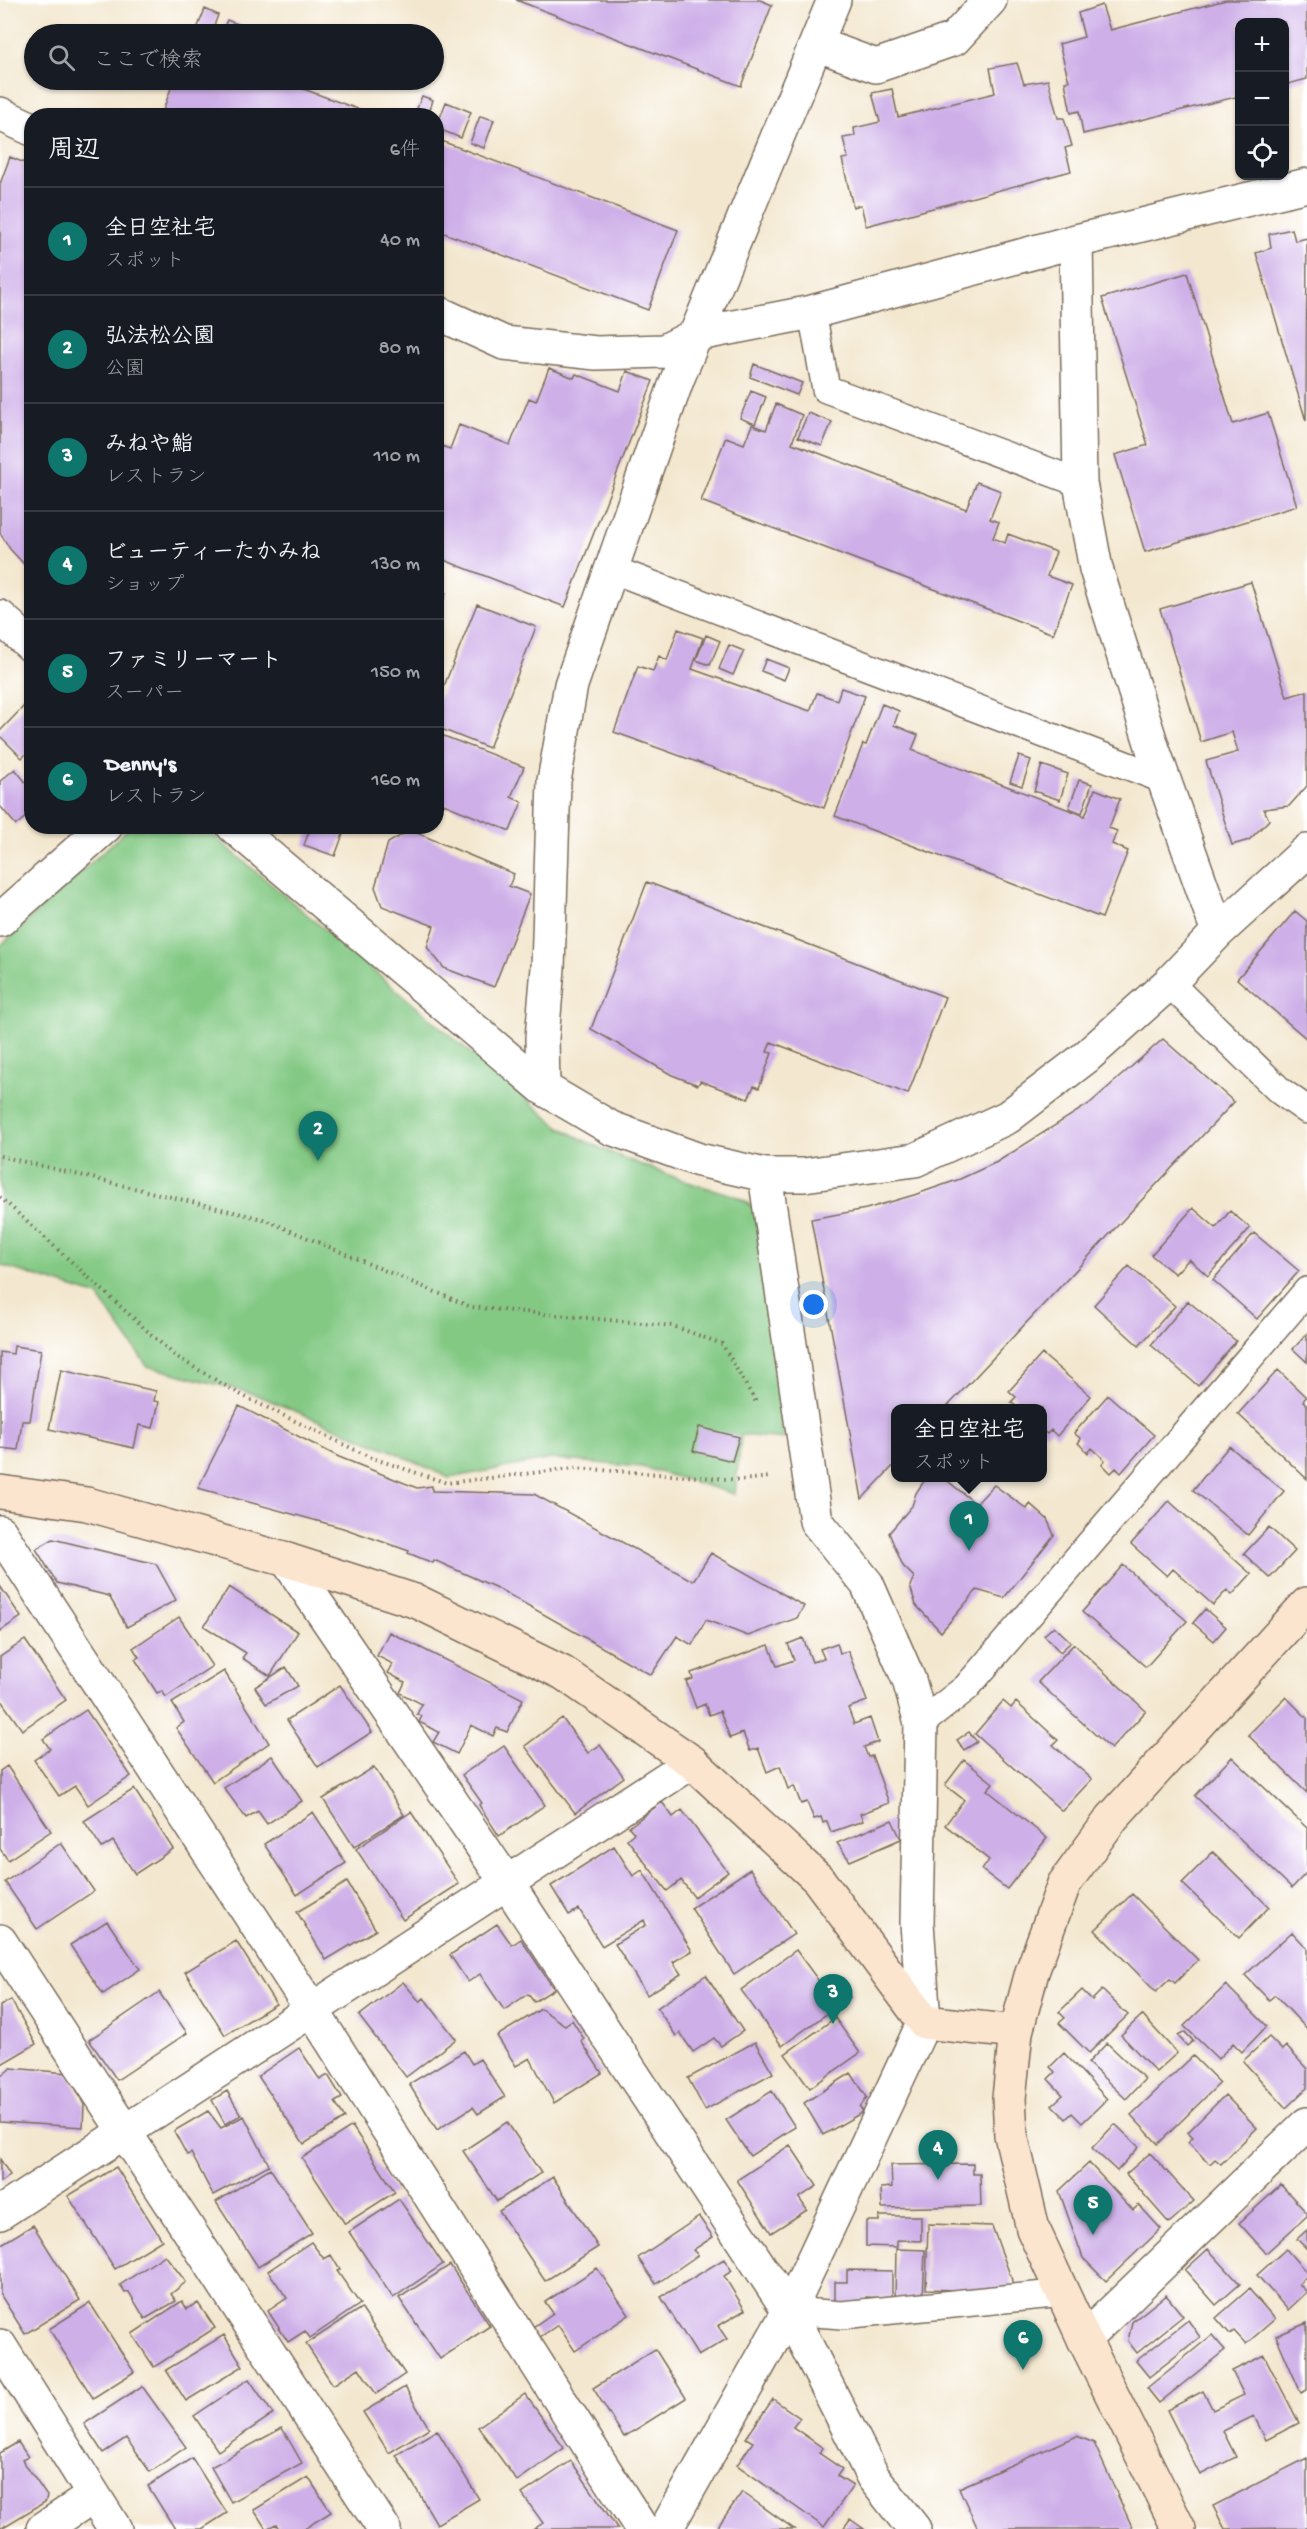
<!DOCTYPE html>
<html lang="ja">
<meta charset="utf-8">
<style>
body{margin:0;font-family:"Gochi Hand","Klee One",sans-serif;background:#20242c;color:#f1f3f6}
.controls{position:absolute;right:18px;top:18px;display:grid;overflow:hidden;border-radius:12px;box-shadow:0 2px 4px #0004}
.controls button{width:54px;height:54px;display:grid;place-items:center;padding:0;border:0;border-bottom:2px solid #363941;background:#171b24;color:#f1f3f6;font:30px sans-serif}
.you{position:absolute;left:814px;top:1305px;width:21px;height:21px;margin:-15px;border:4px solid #fff;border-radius:50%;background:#1a73e8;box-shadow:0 0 0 9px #1a73e833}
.badge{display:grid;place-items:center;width:39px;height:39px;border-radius:50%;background:#0f766e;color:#fff;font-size:20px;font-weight:700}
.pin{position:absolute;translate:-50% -50px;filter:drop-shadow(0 2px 3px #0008)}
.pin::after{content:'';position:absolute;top:32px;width:21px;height:18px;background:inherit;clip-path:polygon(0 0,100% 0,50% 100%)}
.popup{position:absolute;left:891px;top:1404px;width:156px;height:78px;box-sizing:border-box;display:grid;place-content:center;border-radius:12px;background:#171b24;filter:drop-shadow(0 2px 4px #0005);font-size:20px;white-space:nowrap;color:#9ea1a6}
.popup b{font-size:22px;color:#f1f3f6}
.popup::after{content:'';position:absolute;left:50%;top:100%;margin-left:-12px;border:12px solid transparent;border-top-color:#171b24}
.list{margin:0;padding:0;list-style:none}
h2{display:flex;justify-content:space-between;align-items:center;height:78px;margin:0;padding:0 24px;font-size:26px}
h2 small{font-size:20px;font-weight:400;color:#9ea1a6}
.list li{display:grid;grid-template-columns:39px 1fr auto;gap:18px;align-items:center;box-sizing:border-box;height:108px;padding:0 24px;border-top:2px solid #363941}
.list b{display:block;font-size:22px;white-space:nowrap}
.list p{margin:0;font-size:20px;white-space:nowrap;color:#9ea1a6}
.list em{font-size:20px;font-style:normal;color:#9ea1a6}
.icon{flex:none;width:33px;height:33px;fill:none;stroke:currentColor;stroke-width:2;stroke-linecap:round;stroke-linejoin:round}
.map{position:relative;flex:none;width:1307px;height:2529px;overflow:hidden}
.search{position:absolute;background:#171b24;box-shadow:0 2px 4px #0004;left:24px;top:24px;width:420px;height:66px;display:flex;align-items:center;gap:15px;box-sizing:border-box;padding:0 21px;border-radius:33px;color:#9ea1a6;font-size:22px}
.panel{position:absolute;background:#171b24;box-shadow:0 2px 4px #0004;left:24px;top:108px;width:420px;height:726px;border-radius:24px}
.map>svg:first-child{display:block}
.green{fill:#83c984;stroke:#5f7a51;stroke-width:1.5}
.building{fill:#ceafe8}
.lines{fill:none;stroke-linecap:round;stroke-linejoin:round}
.lane-casing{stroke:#7b6c5c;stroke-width:30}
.street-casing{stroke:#7b6c5c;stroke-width:36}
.secondary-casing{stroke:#7b6c5c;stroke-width:36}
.path{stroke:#7b6c5c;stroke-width:4;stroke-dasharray:1.5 4.5;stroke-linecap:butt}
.lane{stroke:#fff;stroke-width:27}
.street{stroke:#fff;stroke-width:33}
.secondary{stroke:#fce5cf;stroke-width:33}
</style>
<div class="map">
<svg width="1307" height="2529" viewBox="0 0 1307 2529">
<rect width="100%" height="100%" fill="#fff"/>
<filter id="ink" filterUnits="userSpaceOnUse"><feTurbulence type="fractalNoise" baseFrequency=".0167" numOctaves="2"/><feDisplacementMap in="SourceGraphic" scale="12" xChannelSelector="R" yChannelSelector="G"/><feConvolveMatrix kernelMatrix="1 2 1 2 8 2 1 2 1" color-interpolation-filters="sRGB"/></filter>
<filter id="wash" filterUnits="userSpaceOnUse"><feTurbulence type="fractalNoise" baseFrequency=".008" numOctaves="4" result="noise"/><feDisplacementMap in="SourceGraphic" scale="24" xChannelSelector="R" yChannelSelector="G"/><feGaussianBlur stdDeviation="1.35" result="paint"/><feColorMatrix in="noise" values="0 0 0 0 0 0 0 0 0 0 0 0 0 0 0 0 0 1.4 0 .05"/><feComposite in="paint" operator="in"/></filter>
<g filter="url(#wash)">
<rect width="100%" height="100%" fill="#f3e7cf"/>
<path class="green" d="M130,827H203L558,1126C599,1151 647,1167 691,1183C714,1191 737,1192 756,1209L784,1439L741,1435L735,1494L642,1467L551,1459L449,1478L392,1451L254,1394L147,1366L98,1296L0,1265V946Z"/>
<g id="blocks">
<path class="building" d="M516,0H760L772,5L741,86Z
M1226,0H1307V79L1284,85V22H1240V96L1083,134L1079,111L1071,113L1065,82L1069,81L1059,44L1084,37L1078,13L1102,5L1110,30Z
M205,9L218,15L211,34H195Z
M227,20L248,28L245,34H221Z
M1017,63L1024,84L1048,80L1058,118H1064L1072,146L1065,148L1071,171L866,226L861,205L853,207L842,159L848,158L843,138L855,136L854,128L880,122L872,93L892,89L898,117L995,93L990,68Z
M174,80H279L374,115L161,116Z
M422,96L433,100L428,116H414Z
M446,102L471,112L461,138L436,128Z
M480,116L494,120L484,148L470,143Z
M436,139L678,230L648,310L436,230Z
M10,157L32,166V573L10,549L0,533V184Z
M1292,229L1295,241L1307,238L1306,421L1256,253L1271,248L1269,234Z
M1187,273L1233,424L1268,413L1297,506L1145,552L1115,455L1148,445L1102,298Z
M754,364L802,383L797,395L750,377Z
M549,368L574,378L576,374L620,391L627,371L653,381L565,607L436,557V444L450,449L459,425L510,445L529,398L536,401Z
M751,391L766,397L755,424L740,418Z
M776,404L802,415L792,443L966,509L977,482L1001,491L990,519L999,522L993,538L1005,543L1008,534L1056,552L1047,576L1072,585L1053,634L701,501L726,437L744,444L752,425L766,430Z
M808,413L832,422L822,446L798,437Z
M1251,582L1287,697L1307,691V786L1289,806L1264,809L1269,820L1249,840L1232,845L1206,761L1238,752L1232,732L1201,742L1160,609Z
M436,590L446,593L437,617H436Z
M477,604L536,627L489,748L436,727V706Z
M678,629L703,638L692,669L810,711L817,693L837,700L841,688L865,696L824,808L614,732L638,666L653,671L659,656L667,660Z
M706,635L720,641L710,665L696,660Z
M729,645L744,651L733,675L719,669Z
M766,659L789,668L784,680L761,671Z
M27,703L32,706V748L22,758L0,736V731Z
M882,704L899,711L894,725L918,735L912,750L1085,816L1095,789L1120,799L1109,828L1117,831L1112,844L1128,851L1102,918L835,816L863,744L866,745Z
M436,733L524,767L511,797L522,802L510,831L436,801Z
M1019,756L1031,760L1022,786L1010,782Z
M1042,765L1068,774L1060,800L1034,791Z
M15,769L32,790V812L16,825L0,806V781Z
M1079,780L1092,784L1082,813L1069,808Z
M311,826H346L335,856L304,845Z
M410,830L514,874L509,886L530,894L494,987L444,968L427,947L434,926L382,906L375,887L388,843Z
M647,882L945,997L908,1094L771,1042L767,1052L772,1053L759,1088L754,1086L748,1099L700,1081L698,1085L672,1075L591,1029Z
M1295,911L1307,921V1039L1237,979Z
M1163,1039L1234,1102L946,1408H896V1463L862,1499L811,1219L866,1209L914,1195L960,1179L997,1162L1089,1104Z
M1193,1208L1216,1228L1230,1211L1250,1228L1208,1276L1189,1259L1175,1274L1151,1255Z
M1254,1233L1299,1271L1257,1319L1213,1280Z
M1129,1266L1175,1306L1139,1346L1094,1305Z
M1188,1301L1236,1341L1198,1386L1151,1345Z
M1307,1334V1362L1293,1349Z
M14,1346L41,1350L30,1421H22L18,1450L0,1448V1352L13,1354Z
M1042,1354L1091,1396L1057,1436L1051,1430L1047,1434L1042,1430V1408H1018L1011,1402L1016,1397L1009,1391Z
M61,1370L156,1391L154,1401L159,1402L153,1428L139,1425L134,1448L49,1429Z
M1278,1370L1306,1397L1303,1401L1307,1405V1479L1238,1414Z
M1108,1395L1154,1435L1121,1473L1116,1468L1111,1473L1102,1464L1105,1460L1092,1448L1088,1453L1078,1443L1081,1439L1074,1433Z
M239,1406L339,1457L417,1488L432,1486V1491L534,1494L693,1581L711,1553L804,1606L797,1618L748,1636L706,1620L692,1645L677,1636L651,1675L499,1589L434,1560L433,1563L408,1553L409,1551L343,1528L198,1488Z
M699,1427L739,1437L732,1461L693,1451Z
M1229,1446L1284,1491L1248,1535L1193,1490Z
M932,1478H944L976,1504L994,1485L1027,1509L1030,1504L1047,1519L1054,1535L1004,1598L977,1590L941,1632L916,1605L910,1586L914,1577L903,1566L889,1533L912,1506L916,1493L924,1481Z
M1169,1501L1251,1574L1232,1595L1227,1590L1213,1605L1173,1569L1167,1576L1131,1544Z
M1269,1527L1295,1551L1270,1578L1244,1554Z
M53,1539L156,1564L176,1600L127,1627L109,1596L57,1583L36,1549Z
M1123,1565L1187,1621L1146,1667L1082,1612Z
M0,1586L21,1617L0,1631Z
M229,1587L298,1632L270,1676L242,1658L246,1653L204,1626Z
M1205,1609L1226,1627L1214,1641L1193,1623Z
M179,1617L212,1666L166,1697L162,1691L157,1693L135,1659L139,1657L133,1648Z
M1054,1626L1071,1642L1060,1652L1044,1635Z
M389,1632L523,1699L507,1732L497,1728L493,1736L471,1725L457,1754L433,1742L439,1732L419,1722L422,1716L417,1714L422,1704L400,1693L405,1682L388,1673L393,1664L377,1656Z
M803,1638L812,1662L824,1658L820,1649L837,1643L840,1653L848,1651L867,1701L848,1708L854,1724L870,1718L878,1742L864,1747L868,1757L872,1756L889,1803L860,1814L863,1821L831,1832L827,1821L823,1823L821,1817L814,1819L807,1802L801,1804L794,1786L788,1789L780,1766L767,1772L758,1748L750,1751L743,1733L730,1738L720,1711L709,1715L705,1704L696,1708L686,1681L693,1679L691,1673L769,1645L777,1666L794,1660L788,1644Z
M25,1640L66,1700L22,1730L0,1699V1657Z
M1074,1644L1146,1711L1111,1749L1038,1682Z
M286,1667L298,1686L266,1704L255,1687Z
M224,1671L269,1743L213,1782L176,1728L184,1722L172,1703Z
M340,1685L372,1732L318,1767L287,1720Z
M1286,1697L1307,1718V1793L1248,1735Z
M1003,1701L1011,1708L1016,1702L1058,1740L1053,1745L1092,1779L1062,1811L975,1734Z
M86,1710L131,1776L88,1805L75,1786L59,1796L34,1760L50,1749L43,1739Z
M562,1718L588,1753L600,1745L624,1777L575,1813L525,1746Z
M969,1732L977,1742L964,1750L957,1740Z
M504,1746L545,1805L499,1836L479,1805L482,1803L462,1775Z
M272,1756L302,1801L267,1824L258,1811L246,1818L224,1788Z
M1232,1757L1307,1828V1872L1292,1888L1195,1796Z
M964,1760L993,1783L987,1790L1047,1838L1007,1889L982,1870L989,1860L945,1825L964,1800L945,1785Z
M7,1766L51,1831L8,1860L0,1849V1771Z
M374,1767L404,1815L354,1847L323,1799Z
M134,1789L173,1849L135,1874L113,1841L102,1848L84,1821Z
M662,1802L673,1817L682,1810L728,1872L694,1897L681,1880L667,1891L627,1839L634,1833L629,1827Z
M313,1812L346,1863L297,1895L264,1844Z
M411,1812L459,1884L403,1920L356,1849Z
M892,1820L901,1839L850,1861L837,1843Z
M61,1843L94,1891L37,1929L5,1882Z
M614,1846L633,1876L642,1870L692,1951L673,1962L681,1974L647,1995L615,1944L646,1925L644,1920L602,1946L579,1909L569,1915L551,1886Z
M1213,1852L1269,1907L1239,1938L1182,1883Z
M750,1869L794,1934L734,1974L691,1908Z
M347,1882L376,1930L326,1960L297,1912Z
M1132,1894L1198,1960L1175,1983L1170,1979L1156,1992L1095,1930Z
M107,1921L140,1969L103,1994L70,1945Z
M497,1924L512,1945L521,1939L554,1989L534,2002L528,1994L504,2010L480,1974L468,1982L450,1955Z
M1292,1932L1307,1948V2029L1275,1995L1269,2000L1245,1975Z
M236,1941L276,2004L225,2035L185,1972Z
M796,1950L829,1995L842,1986L850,1997L782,2046L741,1990Z
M706,1975L743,2031L721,2046L714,2038L693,2052L680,2033L676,2036L657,2008Z
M403,1982L420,2002L424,1998L456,2039L406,2077L359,2016Z
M1226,1985L1267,2026L1242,2052L1233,2043L1218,2059L1184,2026Z
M1082,1990L1092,2000L1102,1990L1128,2015L1089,2053L1059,2023L1065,2018L1059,2012Z
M159,1992L187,2033L117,2080L89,2040Z
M11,2000L36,2044L0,2065V2006Z
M541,2009L565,2025L572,2020L584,2039L581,2041L602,2073L554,2103L530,2058L516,2066L497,2036Z
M1142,2015L1177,2053L1156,2072L1121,2035Z
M835,2018L860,2053L810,2088L785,2054Z
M1185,2032L1193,2041L1187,2046L1178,2036Z
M1269,2037L1282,2050L1286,2046L1307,2069V2088L1286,2108L1243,2061Z
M755,2042L773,2073L705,2110L688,2078Z
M1107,2043L1145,2079L1126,2099L1088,2063Z
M299,2048L320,2080L328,2075L342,2098L335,2102L345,2118L304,2144L258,2076Z
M464,2051L472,2064L480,2059L505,2097L478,2114L473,2107L437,2130L409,2084Z
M1064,2053L1107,2099L1082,2123L1072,2113L1066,2119L1052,2105L1063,2095L1048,2079L1055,2072L1050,2067Z
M1193,2056L1220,2083L1158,2144L1131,2115Z
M11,2068L68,2073L84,2105L83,2127L0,2122V2077Z
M851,2073L867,2097L860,2107L863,2112L823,2135L804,2103Z
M227,2091L241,2115L225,2124L212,2100Z
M772,2091L795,2127L750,2156L726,2120Z
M1225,2095L1257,2128L1221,2164L1215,2159L1210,2164L1188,2142L1193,2137L1188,2132Z
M208,2111L221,2128L244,2116L269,2165L213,2195L191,2153L187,2155L174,2131Z
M507,2122L541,2173L497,2201L463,2151Z
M1115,2124L1139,2147L1117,2171L1092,2148Z
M352,2126L395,2192L345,2224L302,2158Z
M790,2145L817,2186L799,2198L807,2210L771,2233L737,2180Z
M1150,2153L1194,2201L1169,2223L1126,2174Z
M0,2159L10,2175L0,2182Z
M1089,2163L1133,2210L1139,2205L1161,2229L1106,2281L1083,2258L1059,2191Z
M973,2164V2174H980L981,2206L882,2208L881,2188L892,2187L891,2165Z
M116,2167L162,2240L115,2269L68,2196Z
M270,2168L312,2233L258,2267L216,2202Z
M553,2177L598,2247L545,2281L499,2211Z
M1281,2185L1307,2213V2216L1266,2253L1239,2223Z
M399,2199L443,2264L393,2298L349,2232Z
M879,2216H921V2241L897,2240V2247L866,2246V2221H879Z
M699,2217L713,2237L693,2250L698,2255L656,2284L638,2258Z
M928,2224L992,2226L1012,2280L1011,2292L926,2289Z
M33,2225L80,2300L25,2334L0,2294V2245Z
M1307,2230V2249L1297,2239Z
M311,2242L324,2259L331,2255L340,2270L337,2271L360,2304L310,2338L305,2331L288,2342L268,2311L287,2298L268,2271Z
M896,2249L925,2250L923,2300L895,2299Z
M1208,2249L1240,2284L1216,2305L1185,2270Z
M1286,2249L1307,2273V2276L1299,2284L1307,2292L1288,2310L1257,2275Z
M165,2255L186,2282L171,2294L176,2301L145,2319L129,2292L125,2293L120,2285Z
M724,2259L732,2271L724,2276L745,2310L718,2326L727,2339L698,2356L661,2297Z
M450,2265L490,2326L440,2359L399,2298Z
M597,2268L629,2315L575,2351L558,2325L540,2337L533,2327L553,2313L545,2302Z
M847,2270L892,2271V2298L866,2297V2304H835V2282H847Z
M1249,2289L1275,2319L1246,2344L1234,2331L1230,2334L1216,2318Z
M1166,2295L1183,2316L1137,2353L1128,2341L1132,2322Z
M182,2301L187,2309L198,2303L215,2328L154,2367L132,2334Z
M90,2303L134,2372L93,2398L49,2329Z
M361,2308L405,2374L376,2394L359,2368L333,2385L306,2344Z
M1188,2320L1200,2337L1149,2377L1136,2361Z
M1307,2323V2390L1301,2393L1276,2336Z
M224,2335L243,2366L186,2401L166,2370Z
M1212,2335L1225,2350L1159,2403L1147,2388Z
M655,2349L686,2398L624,2437L593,2388Z
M1264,2355L1299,2423L1266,2440L1254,2416L1223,2431L1236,2457L1200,2475L1167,2410L1203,2391L1213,2410L1244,2395L1232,2371Z
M249,2379L273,2414L218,2451L194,2416Z
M142,2386L186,2447L150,2472L126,2438L103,2453L84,2424Z
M405,2387L429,2428L389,2453L363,2412Z
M525,2394L564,2448L517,2481L478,2427Z
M773,2399L800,2418L793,2427L823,2448L819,2453L842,2469L837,2476L853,2486L824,2527L737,2465L753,2442L746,2438Z
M282,2428L302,2463L231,2502L211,2467Z
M437,2430L479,2499L437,2524L396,2455Z
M1077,2436L1094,2443L1133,2529H978L959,2488Z
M18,2442L28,2457L22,2460L47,2496L45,2502L0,2529V2453Z
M192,2458L227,2513L202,2529H175L148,2486Z
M1307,2458V2528L1225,2529L1213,2506Z
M571,2461L618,2529H534L543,2523L522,2494Z
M308,2477L331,2512L304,2529H279L276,2524L266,2529L254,2510Z
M742,2492L794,2529H716Z
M850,2519L864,2529H843Z"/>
</g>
</g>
<g filter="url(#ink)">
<use href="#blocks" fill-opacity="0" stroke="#7b6c5c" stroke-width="1.5"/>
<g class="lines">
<g class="lane-casing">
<path id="lane" d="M812,312L826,389L1080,483
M611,569L1165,780
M1169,983L1280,1091L1307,1110
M921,1723L966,1688L1307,1291
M789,2311L842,2315L1064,2293"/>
</g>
<g class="street-casing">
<path id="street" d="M816,44L876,66L954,39L990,0
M0,114L32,129
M1076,241L1080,483L1096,569L1153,749L1218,932
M436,312L504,343L596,353L664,351L698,334L812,312L1076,241L1307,185
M0,617L32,646
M233,826L543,1088L611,1128L699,1160L765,1175H804L915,1160L1008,1117L1085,1058L1169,983L1218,932L1307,851
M0,920L106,826
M543,1088L542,1038L548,968L554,781L571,685L677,380L834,0
M0,1532L312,2010L642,2529
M287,1560L507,1883L789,2311L873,2477L914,2529
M0,1941L384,2529
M0,2213L692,1762
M1084,2339L1307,2124
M0,2346L115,2529
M43,2529L93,2496
M666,2529L789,2311L924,2022L917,1923L921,1723L909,1680L867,1584L816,1521L765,1175"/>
</g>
<g class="secondary-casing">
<path id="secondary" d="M0,1492L87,1504L287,1560L418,1602L563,1673L692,1762L818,1879L924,2022L1016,2032
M1179,2529L1084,2339L1033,2229L1011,2135L1009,2098L1016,2032L1032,1972L1064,1884L1112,1818L1307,1604"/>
</g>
<path class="path" d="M0,1156L263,1219L471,1307L673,1326L722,1344L757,1404
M0,1197L175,1356L243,1396L372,1458L447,1483L575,1468L741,1480L771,1477"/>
<use href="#lane" class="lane"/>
<use href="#street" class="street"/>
<use href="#secondary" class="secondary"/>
</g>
</g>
</svg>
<div class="controls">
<button>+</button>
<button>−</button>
<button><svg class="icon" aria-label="locate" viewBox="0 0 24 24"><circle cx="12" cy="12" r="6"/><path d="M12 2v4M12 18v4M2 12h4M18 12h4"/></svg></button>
</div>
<div class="you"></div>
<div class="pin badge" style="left:969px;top:1551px">1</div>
<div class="popup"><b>全日空社宅</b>スポット</div>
<div class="pin badge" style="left:318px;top:1161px">2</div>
<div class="pin badge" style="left:833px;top:2024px">3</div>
<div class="pin badge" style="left:938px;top:2180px">4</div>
<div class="pin badge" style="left:1093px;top:2235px">5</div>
<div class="pin badge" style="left:1023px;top:2370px">6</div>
<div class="search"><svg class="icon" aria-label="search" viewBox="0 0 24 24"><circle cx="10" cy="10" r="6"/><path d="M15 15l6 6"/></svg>ここで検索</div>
<section class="panel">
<h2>周辺<small>6件</small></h2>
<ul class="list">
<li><span class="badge">1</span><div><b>全日空社宅</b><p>スポット</p></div><em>40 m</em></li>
<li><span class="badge">2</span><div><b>弘法松公園</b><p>公園</p></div><em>80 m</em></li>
<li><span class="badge">3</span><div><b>みねや鮨</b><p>レストラン</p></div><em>110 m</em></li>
<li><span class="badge">4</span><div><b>ビューティーたかみね</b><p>ショップ</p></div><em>130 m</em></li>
<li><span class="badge">5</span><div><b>ファミリーマート</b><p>スーパー</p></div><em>150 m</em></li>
<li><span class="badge">6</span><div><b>Denny's</b><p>レストラン</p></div><em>160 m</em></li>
</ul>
</section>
</div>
